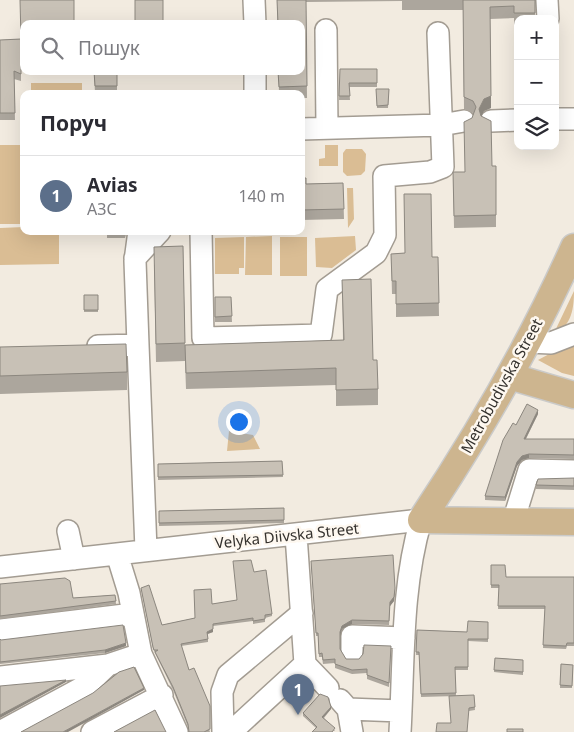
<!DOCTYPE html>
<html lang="uk">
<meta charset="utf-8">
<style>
body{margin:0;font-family:"Noto Sans",sans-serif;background:#f2f2f3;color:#2b2b33}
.controls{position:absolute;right:15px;top:15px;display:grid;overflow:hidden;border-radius:10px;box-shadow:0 5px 20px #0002}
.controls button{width:45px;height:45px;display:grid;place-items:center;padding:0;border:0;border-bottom:1px solid #e1e1e2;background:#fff;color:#2b2b33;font:25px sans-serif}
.you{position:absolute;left:238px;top:421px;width:18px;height:18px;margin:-12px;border:4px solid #fff;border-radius:50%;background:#1a73e8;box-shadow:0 0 0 8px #1a73e833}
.badge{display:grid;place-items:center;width:32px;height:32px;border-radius:50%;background:#2563eb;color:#fff;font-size:16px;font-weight:700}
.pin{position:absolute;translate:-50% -41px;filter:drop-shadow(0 1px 2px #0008)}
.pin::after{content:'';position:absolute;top:26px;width:18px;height:15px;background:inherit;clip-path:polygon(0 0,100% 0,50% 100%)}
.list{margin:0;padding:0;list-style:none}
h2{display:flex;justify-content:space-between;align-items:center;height:65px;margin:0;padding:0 20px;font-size:21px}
h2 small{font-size:16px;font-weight:400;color:#7c7c81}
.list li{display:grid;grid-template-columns:32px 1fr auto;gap:15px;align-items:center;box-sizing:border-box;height:80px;padding:0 20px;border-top:1px solid #e1e1e2}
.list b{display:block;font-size:19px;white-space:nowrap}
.list p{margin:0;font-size:16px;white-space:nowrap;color:#7c7c81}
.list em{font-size:16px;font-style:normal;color:#7c7c81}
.icon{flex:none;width:28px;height:28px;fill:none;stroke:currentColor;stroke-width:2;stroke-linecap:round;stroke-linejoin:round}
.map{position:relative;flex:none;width:574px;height:732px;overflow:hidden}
.search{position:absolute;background:#fff;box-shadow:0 5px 20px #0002;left:20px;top:20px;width:285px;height:55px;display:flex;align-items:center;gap:12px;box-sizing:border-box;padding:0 18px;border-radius:10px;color:#7c7c81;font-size:19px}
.panel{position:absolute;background:#fff;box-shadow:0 5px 20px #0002;left:20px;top:90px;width:285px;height:145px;border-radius:10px}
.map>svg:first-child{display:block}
.green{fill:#dabd94}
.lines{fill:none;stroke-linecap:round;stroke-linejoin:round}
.minor-casing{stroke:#a39c92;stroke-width:24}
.major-casing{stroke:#cacac9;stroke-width:29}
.minor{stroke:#fff;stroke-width:21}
.major{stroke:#cdb58f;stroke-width:26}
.wall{fill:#aca69d}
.shaded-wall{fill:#8c877f}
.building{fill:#c8c1b6;stroke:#8c877f}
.labels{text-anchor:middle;stroke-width:5;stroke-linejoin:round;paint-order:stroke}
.street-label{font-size:15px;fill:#35322e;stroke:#fef8f0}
</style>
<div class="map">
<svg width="574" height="732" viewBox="0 0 574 732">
<rect width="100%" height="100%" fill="#f2ebe0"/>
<path class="green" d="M31,83H82V94H31Z
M0,145H24V224H0Z
M325,145H338V166H319V159L325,158Z
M346,149H362L366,154L365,171L361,175L347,176L343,172V153Z
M347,188H353L354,219L348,228Z
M24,227V231H59V264L0,265V228Z
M272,236V275H245L246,237Z
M355,236L356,250L332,268L316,267L315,238Z
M244,237V268H239V274H215V238Z
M280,237H307V276H280Z
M574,291C574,307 572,327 554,333Z
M568,344L574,346V376L562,373L538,360Z
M229,431L253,435L260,449L227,451Z"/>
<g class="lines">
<g class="minor-casing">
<path id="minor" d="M254,0L255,24
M547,0L548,19
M326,30L327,128
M255,71V94
M555,119H574
M491,121L518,120
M301,129L441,125L464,121
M201,231L203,338L321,335L327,289L376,253L385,235L384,176L430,172L443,167L438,33
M135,258L160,231
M528,342L551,343L574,334
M138,345L135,261L139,231
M98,346L138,345L146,550
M513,522L529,470L574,471
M68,531L74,559
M296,535L305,664L328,688
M117,554L129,593L141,654L177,732
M0,567L421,520C401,588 404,662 400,732
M0,630L133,614
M352,652V636L404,638
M0,677L108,665
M340,700L348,709L401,711
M348,709L352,732
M0,732L87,685L108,665L141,654
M92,732L162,695
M223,732L222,692L228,675L302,613
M231,732L305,664"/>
</g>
<g class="major-casing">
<path id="major" d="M509,376L574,395
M421,520C479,433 531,343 574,247
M421,520L574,522"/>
</g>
<use href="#minor" class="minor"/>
<use href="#major" class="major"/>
</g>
<path class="wall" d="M277,0H535V19H518V25H514V18L490,19L491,108L484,111L481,116L492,166H496V227L454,228L453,172H465L472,118L474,114L473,113L464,109L463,10H402V1L306,2L307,98H301V94H279Z
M24,24V70H21V81L14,79L15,120H0V40L21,39Z
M340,69H377V87H349L350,100H339Z
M94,71H117V93H95Z
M376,89H389L388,108H377Z
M301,178L306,184L343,183L344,219L301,220Z
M107,231H127L125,238H107Z
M183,246L185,345L343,340L342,280L373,360L378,389V405L336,406V385L186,389L185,361L156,362L154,265Z
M405,253L432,257H438L439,316L396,317V294H392L391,254Z
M84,295H98V312H84Z
M215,297H231L232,322H215Z
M0,347L127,372V390L0,394Z
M538,414L526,439H574V459L529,458L522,460L517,466L505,501L485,500V496L516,425Z
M282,461L283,477L158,480V464Z
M574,478V490L536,489V485Z
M284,508V523L159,526V511Z
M311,561L395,591L394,601L390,606L389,625L352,624L342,629L340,636V649L346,659H359L391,646L389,687L367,679V673L352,674L335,668V663L323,664L322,657H319L318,636H316Z
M491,565L506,577H574V646H567L566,649L543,648L545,609H498L499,588H491Z
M254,572L272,614V616L265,618V622L253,624V621L213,626V632L208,634V642L181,646L210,732H189L188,727L173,690L153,649L141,588L162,625L195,618L212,604L236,601Z
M0,584L73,598L115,595L116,604L0,619Z
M488,622V642L468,641V670H455L456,696L421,697L419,655H416L417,630L467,632Z
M0,639L1,640L126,646L105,653L0,664Z
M495,658L523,660V675L494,672Z
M561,664L573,665L572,688H560Z
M474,695L475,710L469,711L451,723Z
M331,709L324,718L335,731L316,728L303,716V713Z"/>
<path class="shaded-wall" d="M491,96V108L484,111L479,121V109L484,99Z
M538,410V414L524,442V439Z
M529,454V458L522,460L517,466L505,501V497L517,462L522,456Z
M395,588L394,601L390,606L389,625L390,602Z
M352,620V624L342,629L340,636V632L342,626Z
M213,629V632L207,634V632Z
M126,643V646L105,653V650Z
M66,680V682L0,718V715Z
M144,688V690L68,732H63Z
M331,707V709L322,719V717Z"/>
<path class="building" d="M20,0H74V24H24V63H21V74L14,71L15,113H0V40L21,39Z
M135,0H163V24H135Z
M277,0H306L307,86L279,87L278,71H301V24H278Z
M463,0H535V13H514V6L490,7L491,96L484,99L479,109L481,116L491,121L492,166H496V215L454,216L453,172H465L464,122L472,118L476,107L473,101L464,97Z
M340,69H377V83H349L350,96H339Z
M94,71H117V86H95Z
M376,89H389L388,105L377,106Z
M301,178H306V184L343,183L344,209L301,210Z
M404,194H431L432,257H438L439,303L396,304V281H392L391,254L405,253Z
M107,231H126L125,233L107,232Z
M183,246L185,343L156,344L154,247Z
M371,279L373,360H377L378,389L336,390V368L186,373L185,345L344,340L342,280Z
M84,295H98V310H84Z
M215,297H231L232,316L215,317Z
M126,344L127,372L0,376V347Z
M527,404L538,410L524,439H574V455L529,454L522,456L517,462L505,497L485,496L503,440L513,423L516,425Z
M282,461L283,475L158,477V464Z
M574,478V486L536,485L538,479Z
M284,508V520L159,523V511Z
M393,555L395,588L394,597L390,602L389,621L352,620L342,626L340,632V649L346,659H359L363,654L364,645L391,646L389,683L367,675V669L352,670L335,664V659L323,660L322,653L319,654L318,633H316L311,561Z
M251,560L254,572L266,570L272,614L265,615V619L253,621V618L213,624V629L207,632L208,639L181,644L189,670L194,668L210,706V729L204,732H189L188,724L173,687L155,652L158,650H154L153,647L141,588L149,585L162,625L195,618L194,590L211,589L212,604L237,600L233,561Z
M491,565H505L506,577H574V643H567L566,646L543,645L545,606H498L499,585H491Z
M65,578L70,581L73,598L115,595L116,601L0,616V584Z
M468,621L488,622V639H468V667H455L456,693L421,694L419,652H416L417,630L467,632Z
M123,625L126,643L105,650L0,662V639L1,640Z
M495,658L523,660V672L494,670Z
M561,664L573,665L572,686L560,685Z
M134,667L144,688L63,732H21L93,693L119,672Z
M66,680L0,715V686Z
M320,694L328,697L331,707L322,717L335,728L332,732H312L317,727L303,713Z
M474,695L475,707L469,708L467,732H436L437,723H451L449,696Z
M155,710L166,732H114Z
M507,729H523V732H507Z"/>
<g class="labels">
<g class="street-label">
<text transform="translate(502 386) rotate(-61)" y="5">Metrobudivska Street</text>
<text transform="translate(287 536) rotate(-6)" y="5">Velyka Diivska Street</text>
</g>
</g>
</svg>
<div class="controls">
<button>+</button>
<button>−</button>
<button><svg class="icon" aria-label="layers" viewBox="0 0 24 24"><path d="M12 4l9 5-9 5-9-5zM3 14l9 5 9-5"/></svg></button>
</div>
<div class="you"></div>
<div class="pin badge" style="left:298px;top:715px;background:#5c6f8a">1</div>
<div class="search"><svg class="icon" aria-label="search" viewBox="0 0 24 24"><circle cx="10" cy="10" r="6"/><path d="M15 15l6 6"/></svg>Пошук</div>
<section class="panel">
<h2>Поруч<small></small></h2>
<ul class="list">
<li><span class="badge" style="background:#5c6f8a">1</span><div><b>Avias</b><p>АЗС</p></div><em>140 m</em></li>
</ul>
</section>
</div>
